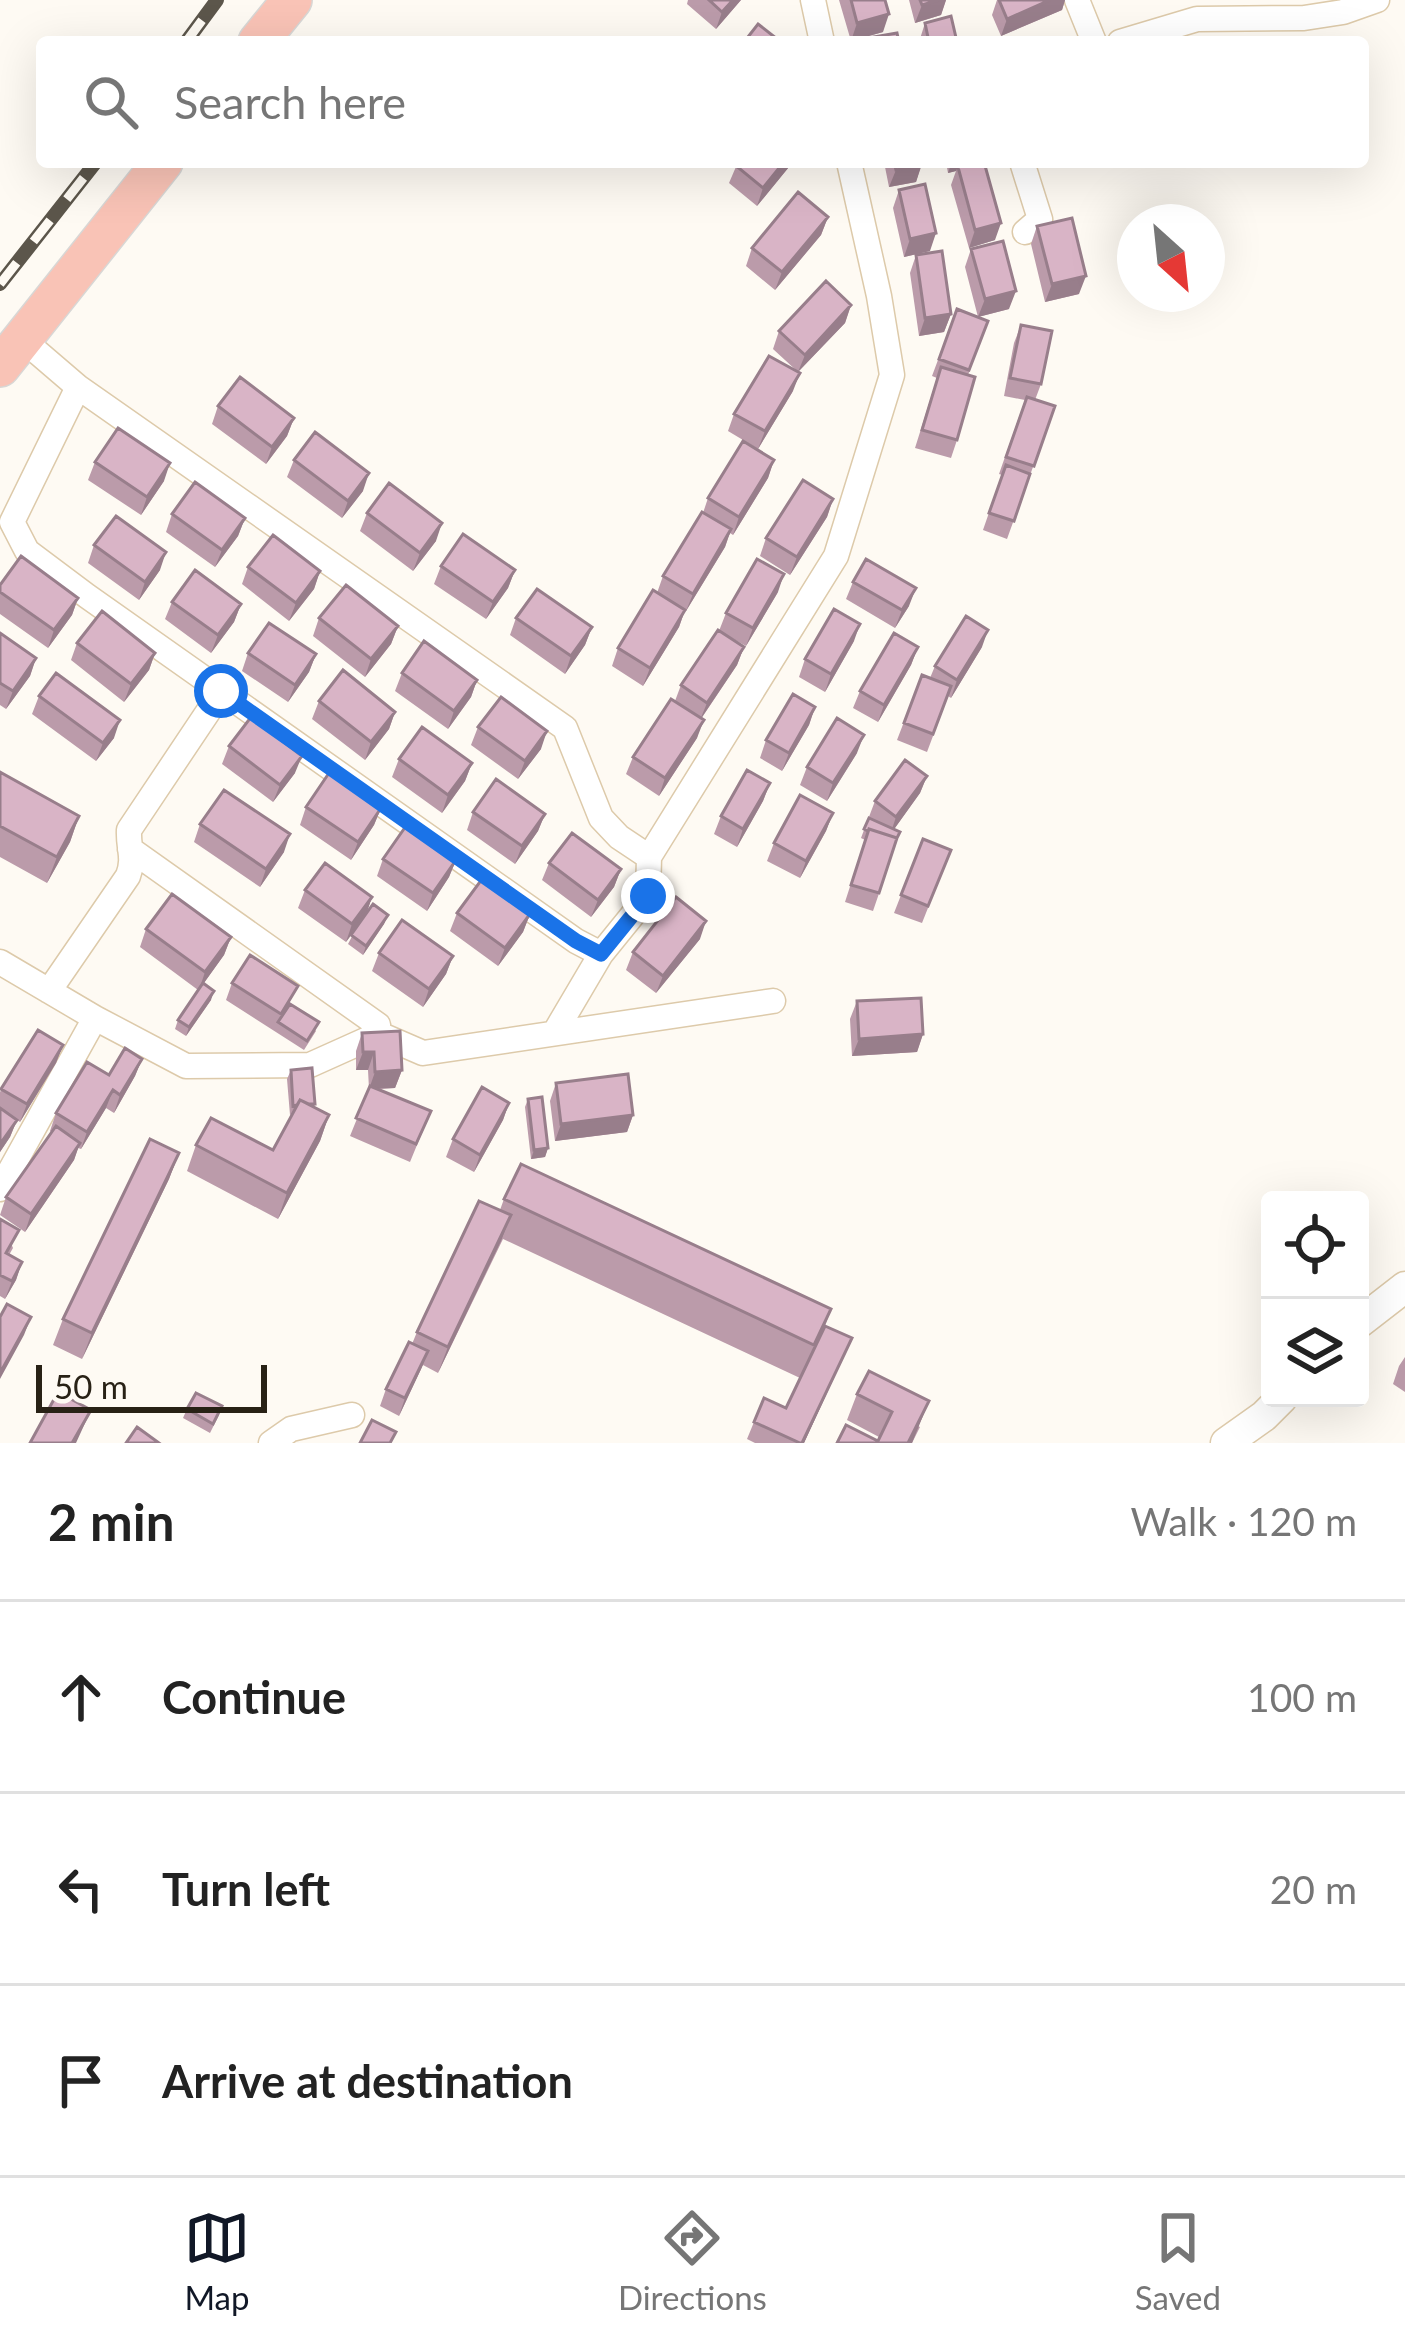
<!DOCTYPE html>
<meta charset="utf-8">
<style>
body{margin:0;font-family:Lato,sans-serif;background:#f6f6f6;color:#222}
.controls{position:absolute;right:36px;bottom:36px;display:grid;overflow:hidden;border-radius:12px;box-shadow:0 12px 48px #0002}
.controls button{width:108px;height:108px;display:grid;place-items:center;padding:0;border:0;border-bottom:3px solid #e0e0e0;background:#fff;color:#222;font:60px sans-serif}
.compass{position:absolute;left:1117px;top:204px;width:108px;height:108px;border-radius:50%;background:#fff;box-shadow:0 12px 48px #0002;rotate:153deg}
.scale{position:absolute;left:36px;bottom:30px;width:231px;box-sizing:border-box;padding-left:12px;border:6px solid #282115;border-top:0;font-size:33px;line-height:42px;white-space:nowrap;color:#282115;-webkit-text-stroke:9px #fefaf3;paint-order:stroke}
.stop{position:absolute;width:36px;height:36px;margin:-27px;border:9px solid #1a73e8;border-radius:50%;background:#fff}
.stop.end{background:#1a73e8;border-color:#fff;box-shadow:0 3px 12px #0008}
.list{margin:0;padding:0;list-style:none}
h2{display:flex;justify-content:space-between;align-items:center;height:156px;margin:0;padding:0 48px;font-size:51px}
h2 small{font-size:39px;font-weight:400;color:#767676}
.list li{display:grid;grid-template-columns:78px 1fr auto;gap:36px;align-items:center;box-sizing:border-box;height:192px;padding:0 48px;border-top:3px solid #e0e0e0}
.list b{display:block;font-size:45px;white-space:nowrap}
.list em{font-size:39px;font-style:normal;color:#767676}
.icon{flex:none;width:66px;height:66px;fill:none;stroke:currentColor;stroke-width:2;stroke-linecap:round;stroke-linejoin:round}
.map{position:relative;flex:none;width:1405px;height:1443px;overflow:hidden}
.search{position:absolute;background:#fff;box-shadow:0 12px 48px #0002;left:36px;right:36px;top:36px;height:132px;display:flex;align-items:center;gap:30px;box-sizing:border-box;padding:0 42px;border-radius:12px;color:#767676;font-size:45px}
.sheet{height:732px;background:#fff}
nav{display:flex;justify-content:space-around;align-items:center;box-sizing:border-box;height:168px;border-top:3px solid #e0e0e0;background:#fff;font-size:33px;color:#767676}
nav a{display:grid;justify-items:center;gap:6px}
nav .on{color:#111827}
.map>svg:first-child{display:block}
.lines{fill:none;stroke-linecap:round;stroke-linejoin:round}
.minor-casing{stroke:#ddcaaa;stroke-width:27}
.tertiary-casing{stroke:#ddcaaa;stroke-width:33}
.primary-casing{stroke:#d8d7d5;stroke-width:42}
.minor{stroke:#fff;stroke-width:24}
.tertiary{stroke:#fff;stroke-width:30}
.primary{stroke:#f9c3b6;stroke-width:39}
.rail-casing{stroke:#5c564b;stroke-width:14}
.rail{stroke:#fefaf3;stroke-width:9;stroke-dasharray:27;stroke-linecap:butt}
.wall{fill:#bb9baa}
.shaded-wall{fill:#987e8b}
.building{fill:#d9b4c6;stroke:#987e8b;stroke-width:3}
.route{stroke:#1a73e8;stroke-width:15}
</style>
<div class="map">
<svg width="1405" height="1443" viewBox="0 0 1405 1443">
<rect width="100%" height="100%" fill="#fefaf3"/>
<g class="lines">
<g class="minor-casing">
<path id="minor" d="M813,0L822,42
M1077,0L1094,42
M1120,42L1197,19L1304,18L1343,12L1377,0
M1022,162L1040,219L1025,232
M22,339L78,387L12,522L27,551L87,596L576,941L601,954
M78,387L565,728L601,818L619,837L649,857
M130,849L378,1025L379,1034
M0,962L95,1018L186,1066L310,1065L379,1034L423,1053L773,1001
M49,991L128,876C135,857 128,849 129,830L222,691
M555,1032L601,954L648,896L649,857L836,556L892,375L879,296L849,162
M0,1189L95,1018
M271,1443L291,1429L352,1415"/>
</g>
<g class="tertiary-casing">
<path id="tertiary" d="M1360,1322L1405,1287
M1226,1443L1264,1416L1282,1398"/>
</g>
<g class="primary-casing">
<path id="primary" d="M258,42L292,0
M0,367L163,162"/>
</g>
<use href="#minor" class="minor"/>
<use href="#tertiary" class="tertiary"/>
<use href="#primary" class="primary"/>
<g class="rail-casing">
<path id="rail" d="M186,42L217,0
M0,284L96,162"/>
</g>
<use href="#rail" class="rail"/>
</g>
<path class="wall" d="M688,0H741L716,29L687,4Z
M839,0H885L883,32L851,41Z
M909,0H946L941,15L915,23Z
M997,0H1065L1062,10L1001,36L992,15Z
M925,23L957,42H919Z
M738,162H793L757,206L729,183Z
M884,162H922L916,182L889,187Z
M946,162H984L995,240L969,248L951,185L956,171L948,173Z
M899,190L930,251L904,257L893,208Z
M828,217L821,235L775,290L746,266L752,248Z
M1037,226L1079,294L1045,302L1031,244Z
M971,249L1009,309L978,317L965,267Z
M916,255L951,314L944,332L919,336L910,273Z
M851,305L845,323L798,372L773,349L779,331Z
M957,309L988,321L968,375L957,440L951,458L915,448L937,378L932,376Z
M1021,325L1041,384L1035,400L1055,406L1007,539L983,530L1002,475L999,474L1025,400L1004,396L1014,343Z
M793,391L758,449L728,431L734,414Z
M218,406L294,418L287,436L266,464L212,424Z
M294,460L363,491L342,518L287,477Z
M774,460L768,478L733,535L730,533L725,547L686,611L685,610L679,627L643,686L612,666L618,648L657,593L663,576L703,513L708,498Z
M95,462L164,481L141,515L88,480Z
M833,499L827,517L790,575L760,556L766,538Z
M367,513L436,541L413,571L360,531Z
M172,514L245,518L238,536L215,567L166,532Z
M94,545L160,570L139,600L88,563Z
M441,566L515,570L508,588L486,619L434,584Z
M248,567L320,571L314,589L289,621L242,584Z
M853,582L909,606L895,628L846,599Z
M0,585L78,598L72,615L48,648L0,614Z
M778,592L746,646L719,631L726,613Z
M172,602L241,604L234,622L211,653L165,619Z
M319,618L398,626L391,644L365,677L313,636Z
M516,618L592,627L585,645L565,674L510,635Z
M0,633L36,658L30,676L6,709L0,705Z
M854,641L825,692L799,677L805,659Z
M77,643L155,653L149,670L124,702L71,660Z
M744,647L737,665L701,719L697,738L659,796L626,774L633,757L675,701L681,685Z
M918,647L911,665L878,722L853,708L860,691Z
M982,647L951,698L948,696L927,752L897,740L922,675L930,678L935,666Z
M248,653L316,654L309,672L288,702L242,671Z
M402,673L477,680L471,697L448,729L395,691Z
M39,696L114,738L96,761L32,714Z
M319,701L395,712L389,729L365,760L312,719Z
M815,707L809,725L782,771L760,758L766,740Z
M478,727L541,749L518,779L471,745Z
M229,746L295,773L273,802L222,764Z
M857,753L827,801L800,785L807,767Z
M399,759L472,763L465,781L442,813L392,777Z
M0,772L79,816L70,842L47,883L0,857Z
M927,776L920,793L894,829L900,832L873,911L845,902L865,840L861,838L875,801Z
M770,783L763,801L737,847L714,834L721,816Z
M306,807L381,808L374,825L351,860L300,825Z
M473,812L545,814L538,831L515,864L467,830Z
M833,813L826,831L800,878L767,861L774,843Z
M200,824L284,852L260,887L194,842Z
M923,839L951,850L922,923L894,913Z
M383,859L456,860L449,877L427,911L377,876Z
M549,863L621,869L614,887L591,917L542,880Z
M305,890L372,897L366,914L388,915L384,924L363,955L348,944L357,927L346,942L298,908Z
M457,913L530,914L523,932L498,966L450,931Z
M146,929L231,937L224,955L203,984L211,1000L186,1036L175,1029L178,1020L198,990L140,947Z
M700,939L656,993L626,970L633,952Z
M379,953L453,956L446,974L423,1007L372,971Z
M232,983L292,1005L316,1031L304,1050L226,1000Z
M857,1001L923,1034L917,1052L852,1056L850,1019Z
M38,1030L63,1045L56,1063L20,1122L17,1120L10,1137L0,1152V1092Z
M362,1033L402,1070L395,1088L378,1089L431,1111L410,1162L350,1136L369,1089L368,1070H356V1051Z
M142,1059L135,1076L114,1113L106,1108L81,1149L78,1148L74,1160L25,1232L0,1215L6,1197L51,1132L50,1131L56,1113L109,1075Z
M291,1070L315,1104L314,1107L329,1115L320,1141L278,1219L187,1171L196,1145L273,1150L292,1114L290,1115L287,1079Z
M556,1083L633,1115L627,1132L555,1141L550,1101Z
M528,1099L548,1148L545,1157L531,1159L525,1107Z
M509,1103L503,1120L474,1172L446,1157L453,1139Z
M179,1153L169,1179L82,1359L53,1345L63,1319Z
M504,1199L831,1309L825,1326L852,1338L804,1443H755L747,1439L754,1422L786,1408L800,1378L503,1239L438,1373L423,1365L399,1416L380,1406L386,1389L412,1344L417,1332L500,1210Z
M0,1219L13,1248L9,1255L22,1262L16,1280L5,1299L0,1296Z
M1405,1357V1392L1393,1384L1399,1366Z
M857,1394L920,1427L912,1443H837L878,1441L879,1437L847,1420Z
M187,1409L219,1415L210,1433L183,1418Z"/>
<path class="shaded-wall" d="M733,0H741L716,29L722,12Z
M939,0H946L941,15L915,23L922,5Z
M1050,0H1065L1062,10L1001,36L1007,19Z
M889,14L883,32L851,41L857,23Z
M784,162H793L757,206L763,188Z
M962,162H976L958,167L956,171L948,173L951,164Z
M922,164L916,182L889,187L896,170Z
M828,217L821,235L775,290L782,272Z
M1001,223L995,240L969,248L975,230Z
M936,233L930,251L904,257L910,239Z
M1086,276L1079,294L1045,302L1052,284Z
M1016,291L1009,309L978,317L985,299Z
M851,305L845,323L798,372L805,355Z
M951,314L944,332L919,336L925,318Z
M800,373L793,391L758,449L765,431Z
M294,418L287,436L266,464L272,447Z
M774,460L768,478L733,535L739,517Z
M170,463L164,481L141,515L147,497Z
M369,473L363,491L342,518L348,501Z
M833,499L827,517L790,575L797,557Z
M245,518L238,536L215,567L222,550Z
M442,523L436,541L413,571L420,553Z
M731,529L725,547L686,611L693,594Z
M166,552L160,570L139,600L145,582Z
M515,570L508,588L486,619L493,602Z
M320,571L314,589L289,621L296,603Z
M784,574L778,592L746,646L753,628Z
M916,588L909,606L895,628L902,610Z
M78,598L72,615L48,648L54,630Z
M241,604L234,622L211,653L218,635Z
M685,610L679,627L643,686L650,668Z
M860,624L854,641L825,692L831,674Z
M398,626L391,644L365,677L371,659Z
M592,627L585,645L565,674L571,656Z
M988,630L982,647L951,698L957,680Z
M744,647L737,665L700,720L707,703Z
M918,647L911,665L878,722L884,705Z
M155,653L149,670L124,702L131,684Z
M316,654L309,672L288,702L295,685Z
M36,658L30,676L6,709L13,691Z
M477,680L471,697L448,729L454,711Z
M815,707L809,725L782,771L789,753Z
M395,712L389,729L365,760L371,742Z
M120,720L114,738L96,761L103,743Z
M704,720L697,738L659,796L665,778Z
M547,731L541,749L518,779L525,761Z
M864,735L857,753L827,801L833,783Z
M302,756L295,773L273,802L280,785Z
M472,763L465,781L442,813L448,795Z
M927,776L920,793L890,835L896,817Z
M770,783L763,801L737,847L743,829Z
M381,808L374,825L351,860L358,842Z
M833,813L826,831L800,878L806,861Z
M545,814L538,831L515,864L522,846Z
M79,816L70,842L47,883L57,857Z
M290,834L284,852L260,887L266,869Z
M456,860L449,877L427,911L433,893Z
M621,869L614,887L591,917L598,900Z
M372,897L366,915L346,942L352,924Z
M530,914L523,932L498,966L505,948Z
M388,915L384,924L363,955L366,946Z
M706,921L700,939L656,993L663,976Z
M231,937L224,955L199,990L205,972Z
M453,956L446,974L423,1007L429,989Z
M214,991L211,1000L186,1036L189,1027Z
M923,1034L917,1052L852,1056L859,1039Z
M63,1045L56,1063L20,1122L27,1104Z
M363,1052H374L368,1070H356Z
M142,1059L135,1076L114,1113L120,1095Z
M402,1070L395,1088L369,1089L375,1072Z
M113,1090L106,1108L81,1149L87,1132Z
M509,1103L503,1120L474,1172L480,1155Z
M329,1115L320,1141L278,1219L287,1193Z
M633,1115L627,1132L555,1141L561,1124Z
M17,1120L10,1137L0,1152V1144Z
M80,1143L74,1160L25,1232L31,1214Z
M548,1148L545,1157L531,1159L534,1150Z
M179,1153L169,1179L82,1359L92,1333Z
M511,1215L501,1241L438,1373L448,1347Z
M22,1262L16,1280L5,1299L12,1281Z
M31,1317L24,1335L0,1379V1373Z
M852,1338L804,1443H802Z
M428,1351L421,1369L399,1416L405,1398Z
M929,1401L912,1443H908Z
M91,1410L76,1443H72Z"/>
<path class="building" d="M709,0H733L722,12Z
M851,0H885L889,14L857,23Z
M920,0H939L922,5Z
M999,0H1050L1007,19Z
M951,16L957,42H929L925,23Z
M758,24L781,42H744Z
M897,33L899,42H868V38Z
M738,162H784L763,188L735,165Z
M894,162H922V164L896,170Z
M978,162H984L1001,223L975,230L958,167Z
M925,184L936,233L910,239L899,190Z
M798,192L828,217L782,272L752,248Z
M1072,218L1086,276L1052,284L1037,226Z
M1003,241L1016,291L985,299L971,249Z
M942,251L951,314L925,318L916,255Z
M826,281L851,305L805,355L779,331Z
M957,309L988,321L969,370L939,359Z
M1021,325L1052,331L1041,384L1010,378Z
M769,356L800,373L765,431L734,414Z
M941,367L975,377L957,440L922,430Z
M240,377L294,418L272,447L218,406Z
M1027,397L1055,406L1034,466L1006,457Z
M118,428L170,463L147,497L95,462Z
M315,432L369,473L348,501L294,460Z
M743,441L774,460L739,517L708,498Z
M1006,465L1030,474L1014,521L989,513Z
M803,480L833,499L797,557L766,538Z
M195,482L245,518L222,550L172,514Z
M389,483L442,523L420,553L367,513Z
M702,512L731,529L693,594L663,576Z
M116,516L166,552L145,582L94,545Z
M463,534L515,570L493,602L441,566Z
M273,535L320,571L296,603L248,567Z
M21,556L78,598L54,630L0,592V585Z
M757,559L784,574L753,628L726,613Z
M866,559L916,588L902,610L853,582Z
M195,570L241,604L218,635L172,602Z
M346,585L398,626L371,659L319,618Z
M537,589L592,627L571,656L516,618Z
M653,590L685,610L650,668L618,648Z
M834,609L860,624L831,674L805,659Z
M102,611L155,653L131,684L77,643Z
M966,616L988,630L957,680L935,666Z
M269,623L316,654L295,685L248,653Z
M718,630L744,647L707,703L681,685Z
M0,633L36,658L13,691L0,683Z
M894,633L918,647L884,705L860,691Z
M424,641L477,680L454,711L402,673Z
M343,670L395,712L371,742L319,701Z
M56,673L120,720L103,743L39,696Z
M922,675L951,686L933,734L904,723Z
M793,694L815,707L789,753L766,740Z
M501,697L547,731L525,761L478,727Z
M671,699L704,720L665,778L633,757Z
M251,717L302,756L280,785L229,746Z
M837,718L864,735L833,783L807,767Z
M422,727L472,763L448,795L399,759Z
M905,760L927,776L896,817L875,801Z
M747,770L770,783L743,829L721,816Z
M0,772L79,816L57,857L0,826Z
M329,773L381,808L358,842L306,807Z
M496,779L545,814L522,846L473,812Z
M224,790L290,834L266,869L200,824Z
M800,795L833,813L806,861L774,843Z
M869,818L900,832L897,838L869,829L868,831L864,829Z
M406,826L456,860L433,893L383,859Z
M869,829L897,838L879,893L851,885Z
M572,833L621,869L598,900L549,863Z
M923,839L951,850L928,906L901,895Z
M325,863L372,897L352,924L305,890Z
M482,879L530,914L505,948L457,913Z
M172,894L231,937L205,972L146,929Z
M676,897L706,921L663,976L633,952Z
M373,904L388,915L366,946L351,935Z
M402,920L453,956L429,989L379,953Z
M250,955L298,986L281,1014L232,983Z
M203,983L214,991L189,1027L178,1020Z
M921,998L923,1034L859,1039L857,1001Z
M290,1004L319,1022L307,1041L278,1022Z
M38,1030L63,1045L27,1104L1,1089Z
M400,1031L402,1070L375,1072L374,1052H363L362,1033Z
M125,1048L142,1059L120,1095L113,1090L87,1132L56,1113L87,1062L109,1075Z
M312,1068L315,1104H309L300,1100L297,1105L293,1106L291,1070Z
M628,1074L633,1115L561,1124L556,1083Z
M370,1086L431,1111L416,1144L356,1118Z
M482,1087L509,1103L480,1155L453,1139Z
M542,1097L548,1148L534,1150L528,1099Z
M300,1100L329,1115L287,1193L196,1145L211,1118L273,1150Z
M0,1108L17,1120L0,1144Z
M56,1126L80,1143L31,1214L6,1197Z
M150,1139L179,1153L92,1333L63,1319Z
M521,1164L831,1309L814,1345L504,1199Z
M479,1201L511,1215L448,1347L417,1332Z
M0,1219L19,1230L6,1253L22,1262L12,1281L0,1275Z
M7,1304L31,1317L0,1373V1317Z
M825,1326L852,1338L802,1443H800L754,1422L764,1398L786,1408Z
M409,1342L428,1351L405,1398L386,1389Z
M869,1371L929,1401L908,1443H837L846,1425L878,1441L892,1412L857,1394Z
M58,1392L91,1410L72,1443H30Z
M196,1393L222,1406L213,1424L187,1409Z
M372,1420L396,1432L390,1443H360Z
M137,1427L159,1443H126Z"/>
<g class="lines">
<path class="route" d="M221,691L576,941L601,954L648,896"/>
</g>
</svg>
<div class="controls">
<button><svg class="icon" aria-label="locate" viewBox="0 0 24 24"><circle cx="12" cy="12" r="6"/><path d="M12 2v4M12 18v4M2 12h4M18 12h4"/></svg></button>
<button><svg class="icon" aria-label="layers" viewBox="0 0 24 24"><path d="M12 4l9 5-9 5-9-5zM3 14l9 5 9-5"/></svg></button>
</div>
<svg class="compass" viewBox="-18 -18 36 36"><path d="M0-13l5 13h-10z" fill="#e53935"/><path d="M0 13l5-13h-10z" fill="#767676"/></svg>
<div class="scale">50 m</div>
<div class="stop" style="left:221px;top:691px"></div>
<div class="stop end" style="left:648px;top:896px"></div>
<div class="search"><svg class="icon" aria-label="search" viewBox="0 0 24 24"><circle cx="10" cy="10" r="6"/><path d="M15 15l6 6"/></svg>Search here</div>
</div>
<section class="sheet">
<h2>2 min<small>Walk · 120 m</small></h2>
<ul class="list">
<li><svg class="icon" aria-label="ahead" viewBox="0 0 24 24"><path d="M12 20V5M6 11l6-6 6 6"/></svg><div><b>Continue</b></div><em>100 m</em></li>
<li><svg class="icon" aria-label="left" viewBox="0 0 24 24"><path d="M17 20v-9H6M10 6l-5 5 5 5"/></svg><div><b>Turn left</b></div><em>20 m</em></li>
<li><svg class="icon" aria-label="arrive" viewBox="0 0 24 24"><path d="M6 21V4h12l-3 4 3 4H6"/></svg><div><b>Arrive at destination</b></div></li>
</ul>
</section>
<nav>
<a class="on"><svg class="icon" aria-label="map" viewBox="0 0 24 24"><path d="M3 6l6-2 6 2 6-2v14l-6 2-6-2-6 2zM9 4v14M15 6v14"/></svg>Map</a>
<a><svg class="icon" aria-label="directions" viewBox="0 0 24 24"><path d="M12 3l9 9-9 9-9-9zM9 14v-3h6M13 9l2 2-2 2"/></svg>Directions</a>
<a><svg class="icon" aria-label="saved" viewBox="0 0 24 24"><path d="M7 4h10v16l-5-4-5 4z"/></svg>Saved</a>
</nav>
